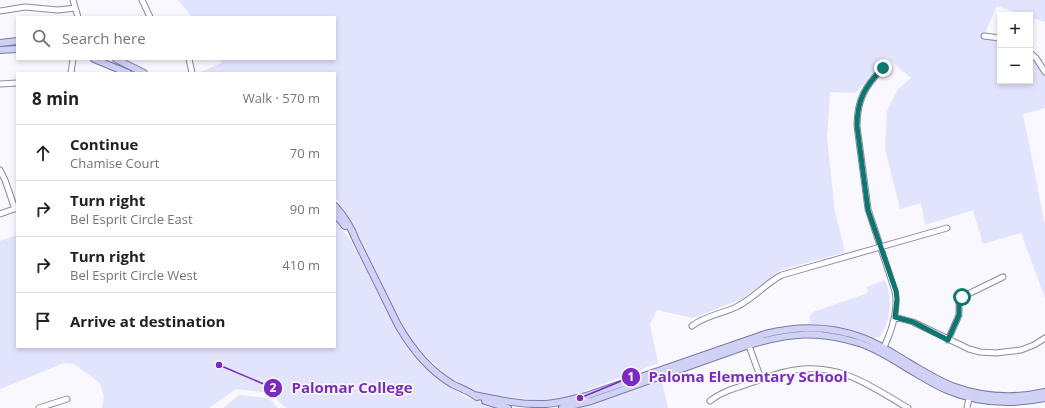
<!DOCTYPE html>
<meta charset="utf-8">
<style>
body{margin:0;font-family:"Open Sans",sans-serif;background:#f6f6f6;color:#202124}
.controls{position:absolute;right:12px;top:12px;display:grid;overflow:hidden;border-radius:0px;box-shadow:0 2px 6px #0003}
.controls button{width:36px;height:36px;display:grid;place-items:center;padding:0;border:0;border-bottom:1px solid #e0e0e0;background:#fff;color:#202124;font:20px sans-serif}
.stop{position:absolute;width:12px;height:12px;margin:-9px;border:3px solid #0f766e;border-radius:50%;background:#fff}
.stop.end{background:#0f766e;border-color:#fff;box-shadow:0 1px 4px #0008}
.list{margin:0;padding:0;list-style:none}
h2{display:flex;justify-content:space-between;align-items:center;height:52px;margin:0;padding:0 16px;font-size:17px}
h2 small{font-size:13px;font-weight:400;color:#757577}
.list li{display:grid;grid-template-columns:26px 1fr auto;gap:12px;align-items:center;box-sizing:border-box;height:56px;padding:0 16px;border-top:1px solid #e0e0e0}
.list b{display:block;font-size:15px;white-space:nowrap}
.list p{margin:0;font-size:13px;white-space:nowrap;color:#757577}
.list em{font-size:13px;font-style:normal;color:#757577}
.icon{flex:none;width:22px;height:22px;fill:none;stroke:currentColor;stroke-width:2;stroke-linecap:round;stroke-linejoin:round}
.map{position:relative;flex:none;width:1045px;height:408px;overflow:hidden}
.search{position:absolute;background:#fff;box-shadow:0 2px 6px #0003;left:16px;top:16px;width:320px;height:44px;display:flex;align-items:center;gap:10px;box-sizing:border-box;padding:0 14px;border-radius:0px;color:#757577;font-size:15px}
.panel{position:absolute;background:#fff;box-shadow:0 2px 6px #0003;left:16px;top:72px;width:320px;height:276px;border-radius:0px}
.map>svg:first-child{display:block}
.green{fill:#e2e3fd}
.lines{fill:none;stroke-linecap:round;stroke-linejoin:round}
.minor-casing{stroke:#8a8ba7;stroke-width:7}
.major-casing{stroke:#797aa6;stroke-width:8}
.minor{stroke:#fff;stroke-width:5}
.major{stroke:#d0d1f5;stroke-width:6}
.route{stroke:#0f766e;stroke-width:5}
.leader{fill:none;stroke:#7b2cbf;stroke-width:1.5}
.callout-dot{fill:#7b2cbf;stroke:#f8f8fe;stroke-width:1.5}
.mark-label{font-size:12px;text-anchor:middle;font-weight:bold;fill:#fff}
.callout-label{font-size:15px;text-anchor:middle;font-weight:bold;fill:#7b2cbf;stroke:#f8f8fe;stroke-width:3.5;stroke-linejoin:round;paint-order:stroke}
</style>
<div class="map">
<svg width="1045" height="408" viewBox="0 0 1045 408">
<rect width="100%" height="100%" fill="#f8f8fe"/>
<path class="green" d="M178,0H1045V22L1030,17V15H1023L997,6L984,35L1000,38V81H1030V53L1045,72V108L1023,114L1045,225V298L1021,233L983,244L973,210L925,225L921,203L900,209L885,149L887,111L898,89L911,78L886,57L856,93L830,92L827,138L835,212L845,252L781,270L742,299L693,318L657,310L650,324L658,363L572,396L545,401L490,395L469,389L446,376L410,340L353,224L338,201L335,198V73H211L201,72L221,63L220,59H335V17H192Z
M335,220L352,243L399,335L411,353L433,375L465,397L496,408H286L270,393L236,389L209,408H102L104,397L100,383L74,364L64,363L0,389V241L17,235V347H335Z
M885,280C893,300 891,318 880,337L874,338L840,327L811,324L809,317L813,312L865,294L868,291L867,287Z
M662,381L668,408H568Z
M239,395L269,398L278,408H223Z"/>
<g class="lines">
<g class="minor-casing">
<path id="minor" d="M73,0L78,17
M142,0L150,17
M0,11L25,7L58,10L75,8
M984,36L1000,38
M1030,53L1036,58L1045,72
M189,59L192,73
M71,73L73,59
M0,84L17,83
M0,170L5,180L15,209
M0,214L17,208
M895,317L913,322L969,349L980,352L996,353L1021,350L1034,345L1045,338
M692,326C706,315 723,314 738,306C754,298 766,283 782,275L947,228
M948,340L959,315V303L962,297L1003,277
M748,343L761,379
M882,351C891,333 899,311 895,291L868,209L857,126C857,100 865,86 883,68
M710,401C722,391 739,387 754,382C767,377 781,372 795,370C841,363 870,386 908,408
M39,408L67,399
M967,408L970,394"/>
</g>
<g class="major-casing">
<path id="major" d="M0,43L17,41
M0,50L17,49
M94,59L128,73
M116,59L144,73
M335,206C344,216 351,227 356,240L398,325C411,348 429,370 452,384C460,388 469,391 477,397
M335,214L345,226
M474,395C498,400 521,405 546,404C560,403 573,399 586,396L765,334C797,326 832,326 863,338C880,344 894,354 909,363C923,371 937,380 952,386C982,397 1014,399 1045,392
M485,401L508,408
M562,408L591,401L749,345C790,333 817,330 859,343C878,349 895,361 912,371C924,378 935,385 947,390C978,403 1012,405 1045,398"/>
</g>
<use href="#minor" class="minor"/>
<use href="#major" class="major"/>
</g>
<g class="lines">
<path class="route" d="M883,68C865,86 857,100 857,126L868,210L896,291L897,299L895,317L913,322L948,340L959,315V303L962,297"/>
</g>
<path class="leader" d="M580 398L631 377M219 365L273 388"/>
<g class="callout-dot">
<circle cx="580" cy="398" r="4"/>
<circle cx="219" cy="365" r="4"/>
<circle cx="631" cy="377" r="10"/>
<circle cx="273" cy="388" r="10"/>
</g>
<g class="mark-label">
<text x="631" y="381">1</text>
<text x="273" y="392">2</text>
</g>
<g class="callout-label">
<text x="748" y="382">Paloma Elementary School</text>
<text x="352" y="393">Palomar College</text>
</g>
</svg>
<div class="controls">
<button>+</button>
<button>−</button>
</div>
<div class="stop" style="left:962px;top:297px"></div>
<div class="stop end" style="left:883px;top:68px"></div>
<div class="search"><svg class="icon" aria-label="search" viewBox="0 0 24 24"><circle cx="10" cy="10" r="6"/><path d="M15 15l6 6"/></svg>Search here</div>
<section class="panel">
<h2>8 min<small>Walk · 570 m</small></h2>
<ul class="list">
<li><svg class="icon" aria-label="ahead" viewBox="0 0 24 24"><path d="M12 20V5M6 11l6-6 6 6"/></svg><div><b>Continue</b><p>Chamise Court</p></div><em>70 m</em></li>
<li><svg class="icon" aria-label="right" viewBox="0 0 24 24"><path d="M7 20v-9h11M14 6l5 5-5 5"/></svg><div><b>Turn right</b><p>Bel Esprit Circle East</p></div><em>90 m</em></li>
<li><svg class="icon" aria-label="right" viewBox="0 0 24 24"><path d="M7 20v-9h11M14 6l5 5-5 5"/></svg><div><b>Turn right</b><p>Bel Esprit Circle West</p></div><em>410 m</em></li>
<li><svg class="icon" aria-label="arrive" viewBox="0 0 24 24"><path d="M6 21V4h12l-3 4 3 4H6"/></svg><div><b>Arrive at destination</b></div></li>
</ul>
</section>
</div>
